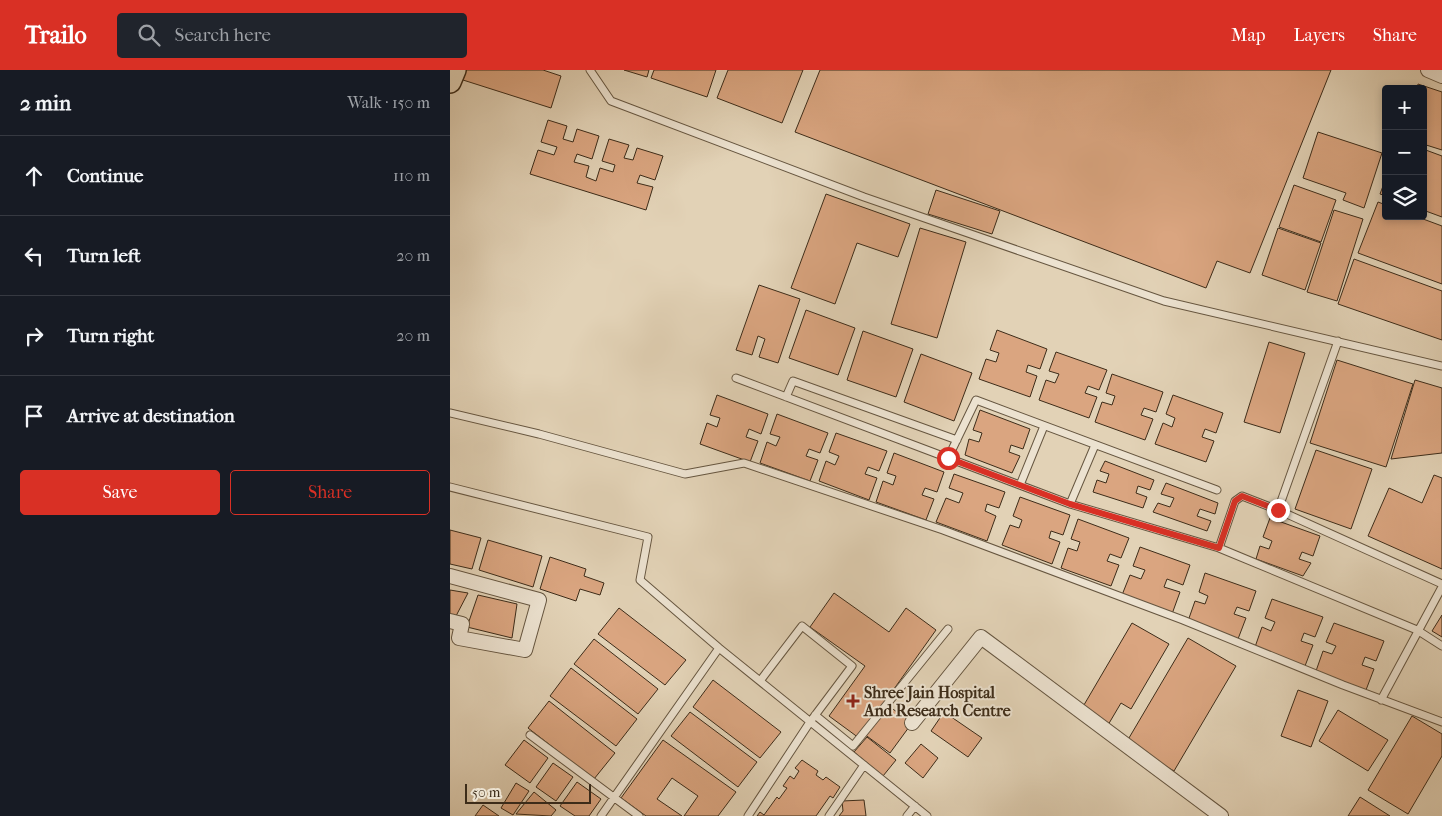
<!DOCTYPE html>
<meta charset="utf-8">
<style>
body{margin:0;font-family:"IM FELL French Canon",serif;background:#20242c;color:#f1f3f6}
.controls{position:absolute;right:15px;top:15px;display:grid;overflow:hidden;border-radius:5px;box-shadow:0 2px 8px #0003}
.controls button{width:45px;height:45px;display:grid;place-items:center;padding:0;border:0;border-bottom:1px solid #363941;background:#171b24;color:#f1f3f6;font:25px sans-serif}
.scale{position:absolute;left:15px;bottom:12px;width:126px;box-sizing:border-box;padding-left:5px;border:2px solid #3d2c19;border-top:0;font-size:14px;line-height:18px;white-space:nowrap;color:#3d2c19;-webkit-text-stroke:4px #ece2d0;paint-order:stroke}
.stop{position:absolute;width:15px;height:15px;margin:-11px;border:4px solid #d93025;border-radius:50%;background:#fff}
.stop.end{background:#d93025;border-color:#fff;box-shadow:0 1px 5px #0008}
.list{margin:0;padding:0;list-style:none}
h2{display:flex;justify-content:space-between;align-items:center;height:65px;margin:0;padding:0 20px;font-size:21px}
h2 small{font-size:16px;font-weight:400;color:#9ea1a6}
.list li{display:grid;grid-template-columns:32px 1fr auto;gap:15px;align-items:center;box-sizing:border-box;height:80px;padding:0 20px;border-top:1px solid #363941}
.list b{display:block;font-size:19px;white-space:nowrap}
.list em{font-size:16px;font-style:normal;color:#9ea1a6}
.actions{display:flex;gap:10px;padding:15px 20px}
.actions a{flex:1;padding:11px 0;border:1px solid #d93025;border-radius:5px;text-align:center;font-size:18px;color:#d93025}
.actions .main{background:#d93025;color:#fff}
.icon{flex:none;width:28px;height:28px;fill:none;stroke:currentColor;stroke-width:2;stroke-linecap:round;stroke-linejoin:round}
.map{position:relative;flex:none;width:992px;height:746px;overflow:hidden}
header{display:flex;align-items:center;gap:30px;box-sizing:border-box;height:70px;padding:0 25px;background:#d93025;color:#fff}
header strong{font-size:24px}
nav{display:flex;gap:28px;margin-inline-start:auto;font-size:18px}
.search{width:350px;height:45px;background:#20242c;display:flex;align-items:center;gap:12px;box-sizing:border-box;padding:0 18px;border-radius:5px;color:#9ea1a6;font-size:19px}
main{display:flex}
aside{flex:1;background:#171b24}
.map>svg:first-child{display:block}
.building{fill:#daa580;stroke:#3d2c19}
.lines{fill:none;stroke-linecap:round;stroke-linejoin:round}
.service-casing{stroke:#665640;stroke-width:9}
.minor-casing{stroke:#665640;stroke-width:16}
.primary-casing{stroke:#3d2c19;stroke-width:24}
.service{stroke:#ece2d0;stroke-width:7}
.minor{stroke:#ece2d0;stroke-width:14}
.primary{stroke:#e2d2b6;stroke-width:21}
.route{stroke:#d93025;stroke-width:6}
.poi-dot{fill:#8f2418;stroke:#ece2d0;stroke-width:2}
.labels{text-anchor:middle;stroke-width:4;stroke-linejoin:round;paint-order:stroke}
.poi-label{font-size:16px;font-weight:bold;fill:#3d2c19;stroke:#ece2d0;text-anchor:start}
</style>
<header>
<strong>Trailo</strong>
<div class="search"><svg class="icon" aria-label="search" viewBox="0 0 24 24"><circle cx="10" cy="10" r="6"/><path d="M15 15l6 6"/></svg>Search here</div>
<nav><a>Map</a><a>Layers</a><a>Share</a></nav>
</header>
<main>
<aside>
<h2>2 min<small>Walk · 150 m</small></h2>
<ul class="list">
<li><svg class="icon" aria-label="ahead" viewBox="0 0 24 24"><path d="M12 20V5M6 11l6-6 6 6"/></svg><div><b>Continue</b></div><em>110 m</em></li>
<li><svg class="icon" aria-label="left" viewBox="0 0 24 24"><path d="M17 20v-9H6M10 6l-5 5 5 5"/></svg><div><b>Turn left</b></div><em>20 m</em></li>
<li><svg class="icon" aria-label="right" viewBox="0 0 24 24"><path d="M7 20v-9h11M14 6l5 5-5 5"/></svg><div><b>Turn right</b></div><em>20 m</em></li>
<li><svg class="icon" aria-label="arrive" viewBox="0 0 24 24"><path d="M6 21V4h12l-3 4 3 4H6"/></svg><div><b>Arrive at destination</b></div></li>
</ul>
<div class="actions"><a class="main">Save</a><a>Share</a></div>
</aside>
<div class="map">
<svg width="992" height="746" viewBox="0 0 992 746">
<rect width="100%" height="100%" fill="#e2d2b6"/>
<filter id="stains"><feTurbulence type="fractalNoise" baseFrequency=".004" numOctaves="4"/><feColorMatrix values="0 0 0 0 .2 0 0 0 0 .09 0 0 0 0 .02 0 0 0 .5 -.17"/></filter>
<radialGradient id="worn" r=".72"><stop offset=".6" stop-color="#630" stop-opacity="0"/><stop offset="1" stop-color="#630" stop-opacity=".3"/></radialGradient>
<path class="building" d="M16,0H93L111,6L101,38L13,10Z
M174,0H199L197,7Z
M204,0H266L257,27L201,8Z
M278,0H353L332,53L267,28Z
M370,0H881L800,203L767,191L756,218L345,62Z
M968,14L992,22V80L973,74V19H967Z
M98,50L117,56L113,69L123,72L127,59L149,66L142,89L127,84L124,92L139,96L136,107L146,111L150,98L163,102L165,95L152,91L159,69L179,75L174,88L183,90L187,78L213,86L205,110L190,105L187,113L203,117L196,140L80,104L88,80L104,85L107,77L91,72Z
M868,62L932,83L914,138L893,130L896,123L853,108Z
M973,79L992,86V147L973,140Z
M936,108V126L930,124Z
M844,115L886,130L871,172L829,157Z
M486,120L550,141L542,164L478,144Z
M376,124L460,154L448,187L407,173L385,234L341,218Z
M928,132L936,135V146H965L992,156V214L908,183Z
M884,140L913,149L887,231L857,222Z
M470,158L516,172L487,268L441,254Z
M828,158L871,173L855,220L812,205Z
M904,189L992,221V270L888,234Z
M309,215L350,229L328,293L309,287L315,269L308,266L302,285L286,280Z
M356,240L405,258L388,305L339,288Z
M547,260L597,279L590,299L578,295L576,302L587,306L580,327L529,309L536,289L546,292L549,283L540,280Z
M413,261L463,279L446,327L397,310Z
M819,272L855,283L830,363L794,352Z
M606,282L657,300L649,320L638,316L635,323L647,327L639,348L589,330L596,310L605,313L609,304L599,301Z
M471,284L522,303L504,351L454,332Z
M887,290L963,314L936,397L860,373Z
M662,304L713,322L706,342L694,338L691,345L703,349L695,370L645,352L652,332L662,335L665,326L656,323Z
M965,310L992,318V383L941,389Z
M267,325L318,344L311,364L299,359L296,367L308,371L300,392L250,374L257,353L267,357L270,348L260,345Z
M723,325L773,343L766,363L755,359L752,367L764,371L756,392L705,374L713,353L722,357L725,348L716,344Z
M530,340L580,359L573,379L561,375L559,382L570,386L562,403L515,385L519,369L529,372L532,363L523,360Z
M327,344L378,363L370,383L359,379L356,386L368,390L360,411L310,393L317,372L326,376L330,367L320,364Z
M386,363L437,381L429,401L418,397L415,404L427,408L419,430L369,411L376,391L385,395L389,386L379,382Z
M866,380L922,399L901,459L845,439Z
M444,383L494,402L487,422L475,418L472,425L484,429L476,450L426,432L433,411L443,415L446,406L437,403Z
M655,391L704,410L700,420L688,416L686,423L697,427L693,438L643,422L647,410L656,413L659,404L650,401Z
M504,404L555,422L549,438L537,434L535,441L546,446L537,471L486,452L496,428L509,433L513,423L499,418Z
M984,405L992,408V499L918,466L939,418L972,433Z
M716,413L768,433L765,444L750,439L747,446L761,451L757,461L703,442L708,433L720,437L724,428L711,424Z
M570,427L620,445L613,465L601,461L599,468L610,472L602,494L552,475L560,455L569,458L572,450L563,446Z
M820,448L870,466L863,486L852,482L849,489L861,493L853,506L806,489L810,476L819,479L822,471L813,467Z
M628,449L679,468L671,488L660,484L657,491L669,495L661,516L611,498L618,478L627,481L630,472L621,469Z
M0,460L31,468L22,499L0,494Z
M38,470L92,486L83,517L29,500Z
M690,477L740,495L733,515L717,509L714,517L730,522L722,544L672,525L680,505L691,509L695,500L683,496Z
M100,487L136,499L134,506L154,513L150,525L130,519L126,531L90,519Z
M755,503L806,521L799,541L787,537L784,544L796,548L788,569L738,551L745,531L755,534L758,526L749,522Z
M0,520L18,523L6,546L0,544Z
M384,523L439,562L456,538L486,560L409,668L379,646L415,596L360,557Z
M28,525L67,534L62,568L17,557Z
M822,529L873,547L865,567L854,563L851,571L863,575L855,596L805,577L812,557L821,561L825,552L815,548Z
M169,538L236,590L215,615L148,564Z
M992,545V567L982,561Z
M682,553L719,574L681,639L671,633L658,655L631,640Z
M884,553L934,571L926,591L915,587L912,595L924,599L916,620L866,601L873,581L882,584L886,576L876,572Z
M738,568L786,596L724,701L676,673Z
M144,569L208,619L188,644L124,594Z
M121,598L187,649L166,676L100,626Z
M263,610L331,662L310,688L243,637Z
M848,620L878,631L861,677L831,666Z
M99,631L165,683L144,709L78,658Z
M436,634L462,653L440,683L414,664Z
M888,640L938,670L918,701L869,671Z
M240,642L307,692L288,717L221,666Z
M494,642L532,668L518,687L481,661Z
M962,646L992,664V686L958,744L918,720Z
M417,667L446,690L433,706L404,682Z
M74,670L98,688L80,713L55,695Z
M213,670L286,722L268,746H234L248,726L222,708L207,729L232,746H196L171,728Z
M471,674L488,688L473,708L455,693Z
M352,690L368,701L366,705L373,710L376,707L390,717L383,728L380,726L366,746H307L310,742L314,745L327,727L329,729L337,718L333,716L340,706L344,709L349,701L345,698Z
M103,693L123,707L106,731L86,717Z
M127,712L151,729L139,746H125L110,736Z
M66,713L79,721L63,745L51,738Z
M84,722L106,740L101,746L66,744Z
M910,727L940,746H898Z
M414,730L416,746H389L393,741L392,731Z
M33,735L49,746H25Z"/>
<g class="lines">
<g class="service-casing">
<path id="service" d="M140,0L161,31L414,127L714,231L992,296
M286,308L620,434L769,478L967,560L992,576
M336,327L343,311L507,370
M0,343L89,364L235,404L294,393L493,460L733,550L893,615L992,652
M498,388L526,330L767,420
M570,415L594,356
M0,417L198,467L190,510L269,578L477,746
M620,434L645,375
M828,440L888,271
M769,478L785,431L792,426L828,440L992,514
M931,630L992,517
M365,645L403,676L498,559
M80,665L189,746
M151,746L269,578
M298,746L360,652L402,596L352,556L310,611
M379,746L414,695
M457,746L465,736"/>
</g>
<g class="minor-casing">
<path id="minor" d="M978,0L992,6
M0,506L89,530L75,580L9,568L12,554L0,551
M462,653L531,567L771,746"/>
</g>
<g class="primary-casing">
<path id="primary" d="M0,12L5,0"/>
</g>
<use href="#service" class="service"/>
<use href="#minor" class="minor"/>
<use href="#primary" class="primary"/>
</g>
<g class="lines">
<path class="route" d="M498,388L620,434L769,478L785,431L792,426L828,440"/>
</g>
<path class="poi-dot" d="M400.5 623.5h5v5h5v5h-5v5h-5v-5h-5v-5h5z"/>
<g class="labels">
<g class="poi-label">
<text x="414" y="628">Shree Jain Hospital<tspan x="414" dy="18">And Research Centre</tspan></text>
</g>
</g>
<rect width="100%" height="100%" filter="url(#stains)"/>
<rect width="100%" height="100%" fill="url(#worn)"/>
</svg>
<div class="controls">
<button>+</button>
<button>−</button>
<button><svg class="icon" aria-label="layers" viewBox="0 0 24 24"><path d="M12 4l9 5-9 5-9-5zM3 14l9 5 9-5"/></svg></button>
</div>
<div class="scale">50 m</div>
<div class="stop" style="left:498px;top:388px"></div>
<div class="stop end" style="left:828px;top:440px"></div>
</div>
</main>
